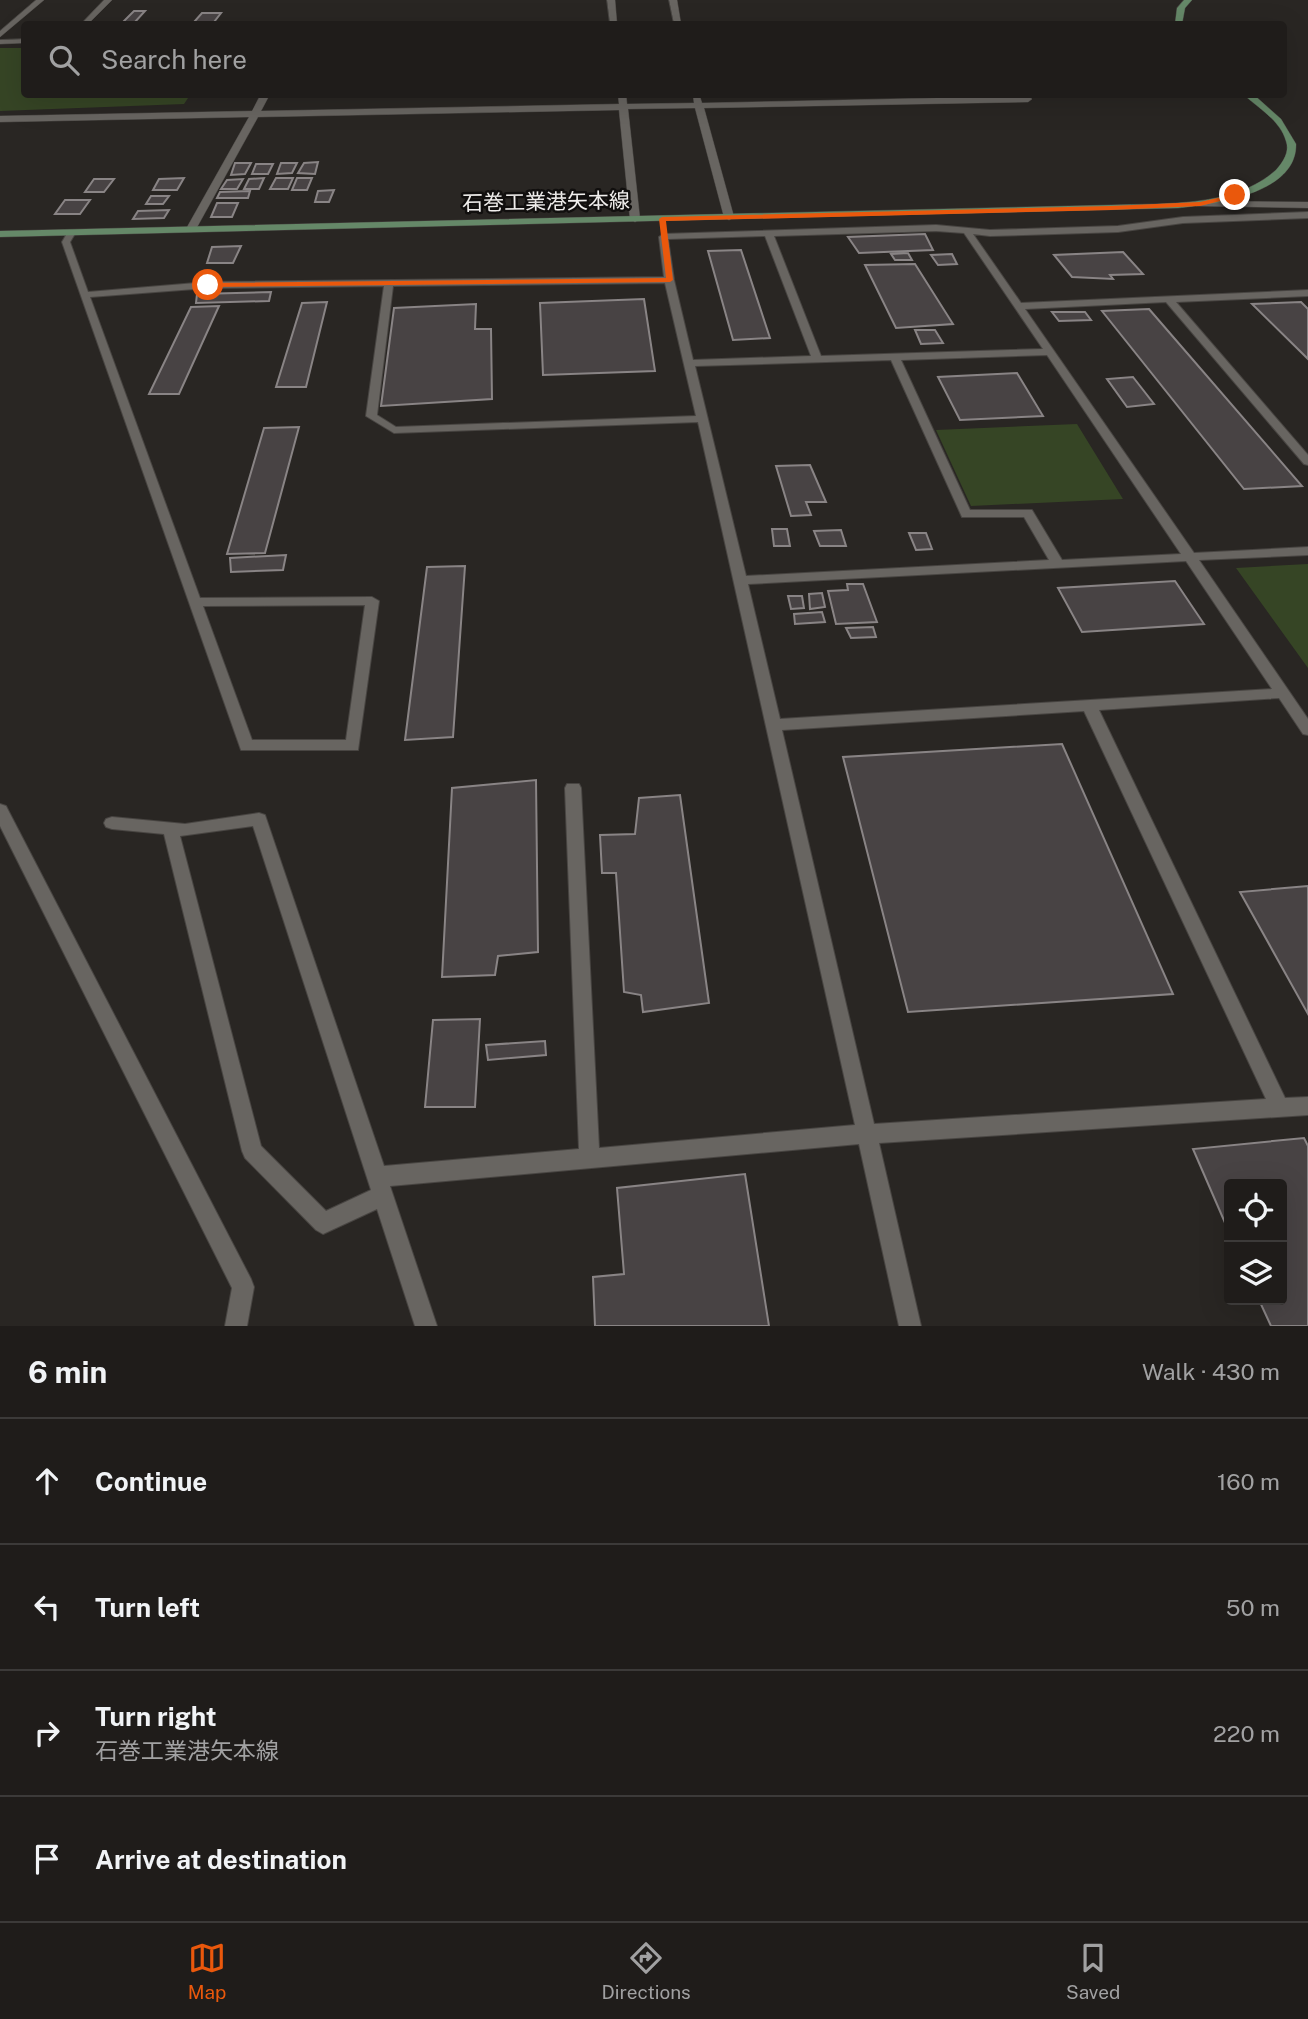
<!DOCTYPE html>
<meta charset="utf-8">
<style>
body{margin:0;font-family:"Public Sans","Noto Sans JP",sans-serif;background:#272523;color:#f1f3f6}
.controls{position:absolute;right:21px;bottom:21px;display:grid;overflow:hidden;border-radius:7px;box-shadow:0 7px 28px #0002}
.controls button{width:63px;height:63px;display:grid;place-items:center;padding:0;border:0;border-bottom:2px solid #3c3a39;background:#1f1c1a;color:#f1f3f6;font:35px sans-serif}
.stop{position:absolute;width:21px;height:21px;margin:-16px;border:5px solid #ea580c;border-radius:50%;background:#fff}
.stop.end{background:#ea580c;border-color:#fff;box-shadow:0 2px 7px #0008}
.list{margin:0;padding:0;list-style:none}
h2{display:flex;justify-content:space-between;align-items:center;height:91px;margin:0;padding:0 28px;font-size:30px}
h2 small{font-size:23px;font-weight:400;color:#a1a1a2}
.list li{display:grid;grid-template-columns:46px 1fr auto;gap:21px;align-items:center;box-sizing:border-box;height:126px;padding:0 28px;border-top:2px solid #3c3a39}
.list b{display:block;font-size:26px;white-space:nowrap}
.list p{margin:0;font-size:23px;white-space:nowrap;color:#a1a1a2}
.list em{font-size:23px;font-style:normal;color:#a1a1a2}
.icon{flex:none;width:38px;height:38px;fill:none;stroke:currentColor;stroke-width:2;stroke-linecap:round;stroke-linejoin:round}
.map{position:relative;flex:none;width:1308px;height:1326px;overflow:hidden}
.search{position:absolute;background:#1f1c1a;box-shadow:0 7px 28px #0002;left:21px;right:21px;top:21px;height:77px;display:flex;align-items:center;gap:18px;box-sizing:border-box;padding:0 24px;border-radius:7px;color:#a1a1a2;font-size:26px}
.sheet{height:595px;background:#1f1c1a}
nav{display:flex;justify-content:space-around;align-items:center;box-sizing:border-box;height:98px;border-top:2px solid #3c3a39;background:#1f1c1a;font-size:19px;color:#a1a1a2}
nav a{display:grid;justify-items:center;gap:4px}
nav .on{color:#ea580c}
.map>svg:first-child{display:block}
.green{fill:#364525}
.building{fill:#484344;stroke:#898485;stroke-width:2}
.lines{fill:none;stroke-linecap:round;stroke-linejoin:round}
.service-casing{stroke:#484542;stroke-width:2}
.minor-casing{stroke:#484542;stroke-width:1}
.secondary-casing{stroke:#484542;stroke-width:1}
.service{fill:#686561;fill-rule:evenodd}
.minor{fill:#686561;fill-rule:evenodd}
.secondary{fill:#658868;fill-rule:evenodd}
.route{fill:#ea580c}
.labels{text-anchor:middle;stroke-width:5;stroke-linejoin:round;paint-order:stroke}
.far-street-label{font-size:21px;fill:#f1efed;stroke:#110f0e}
</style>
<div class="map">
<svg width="1308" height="1326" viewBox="0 0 1308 1326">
<rect width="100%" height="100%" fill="#292623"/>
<path class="green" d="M0,48H24V94L190,95L184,104L0,111Z
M1077,424L1123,499L971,506L936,430Z
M1308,564V668L1236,568Z"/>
<path class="building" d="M134,11H145L135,22H123Z
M202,13H221L214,22H194Z
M318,162L315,174L298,173L304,163Z
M235,163H251L245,174L231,175Z
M281,163H297L292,173L277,174Z
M256,164H273L268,174H252Z
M184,178L177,190H153L159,179Z
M264,178L259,189H244L249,179Z
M276,178H293L288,189H270Z
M297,178H312L307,190H292Z
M94,179H114L104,192H85Z
M243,179L237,189H221L227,180Z
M334,190L329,202H315L318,191Z
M250,191L248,198H217L220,192Z
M151,196H169L163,204H146Z
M65,200H90L80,214H55Z
M217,203H238L232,217H211Z
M169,210L164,218L133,219L138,211Z
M925,234L933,250L859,253L848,237Z
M241,246L233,263H207L212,247Z
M741,250L770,338L733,340L708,251Z
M1123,252L1143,274L1110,275L1113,279L1072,277L1054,255Z
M908,253L912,260H895L891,254Z
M952,254L957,264L938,265L931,255Z
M915,264L953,324L896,328L865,265Z
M271,292L269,301L196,303L197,294Z
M644,299L655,371L543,375L540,303Z
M327,302L306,387H276L302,303Z
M1301,302L1308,309V359L1252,304Z
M476,304L475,329H491L492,399L381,406L394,308Z
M219,306L179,394H149L191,307Z
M1149,309L1302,486L1244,489L1102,311Z
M1052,312H1085L1091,320L1059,321Z
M915,330H935L943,343L921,344Z
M1017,373L1043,416L960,420L938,377Z
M1133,377L1154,404L1127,407L1107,379Z
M299,427L265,553L227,554L264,428Z
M810,465L826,502H806L811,515L791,516L776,466Z
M772,529H787L790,546H774Z
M841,530L846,546H820L814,531Z
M909,533H926L932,549L916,550Z
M286,555L283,570L231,572L230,558Z
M465,566L453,737L405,740L427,567Z
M1175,581L1204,624L1082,632L1058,588Z
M847,584H863L877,622L836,624L828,591L848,590Z
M822,593L825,607L810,609L809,594Z
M788,596H802L804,608L791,609Z
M822,612L825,622L795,624L794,614Z
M873,627L876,637L851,638L846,628Z
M1062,744L1173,994L908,1012L843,757Z
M536,780L538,952L498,956L495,975L442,977L452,788Z
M680,795L709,1003L643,1012L641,995L624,992L616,873H602L600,835L635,834L639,798Z
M1308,886V1014L1240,892Z
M480,1019L475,1107H425L433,1020Z
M545,1041L546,1055L488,1060L486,1045Z
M1304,1138L1308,1146V1326H1271L1259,1300H1282V1184H1229V1232L1193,1149Z
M745,1174L769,1326H595L593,1277L624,1274L617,1188Z"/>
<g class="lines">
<g class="service-casing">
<path id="service" d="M1308,212V218L1183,223L1118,232L990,236L973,234L1021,303L1308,290V296L1176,302L1308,455V465L1304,464L1166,302L1025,309L1194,553L1308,547V555L1199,560L1308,719V735L1303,734L1279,698L1099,710L1285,1098L1308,1097V1115L879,1143L921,1326H899L859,1144L390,1186L437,1326H415L377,1209L323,1234L316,1230L245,1158L242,1151L164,834L112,829L106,827L104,823L106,819L112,817L185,824L259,813L265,815L384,1166L579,1149L565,788L567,784H579L581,788L599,1148L855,1125L698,422L394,433L366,416L384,286L208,288L90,297L200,598L372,597L379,601L358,750H241L62,242L69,230L76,232L70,242L88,292L208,282L664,277L659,237L663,234L936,225L990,230L1118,226L1183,217ZM936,231L964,233L1043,349L821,356L774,236ZM765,236L811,356L693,360L674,280L668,239ZM665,283L696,416L396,427L377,415L393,286ZM1047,355L1181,554L1062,560L1032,510H970L901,360ZM891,360L962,517H1024L1049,560L746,576L695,366ZM1186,561L1272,689L780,719L748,584ZM365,605L346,740H252L203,606ZM1084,711L1266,1099L874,1124L782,730ZM253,826L371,1190L326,1211L261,1146L180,836Z
M0,804L6,806L8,810L251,1279L254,1287L247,1326H225L232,1288L0,826Z"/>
</g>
<g class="minor-casing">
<path id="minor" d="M36,0H44L0,37V31Z
M104,0H112L88,24H81Z
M607,0H615L617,24H610Z
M669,0H677L681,24H674Z
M24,39V43L0,44V40Z
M261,94H270L261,111L619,104L618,94H626L627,104L694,103L693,94H699L702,103L1028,96L1032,99L1028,102L704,108L734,217L729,220L724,217L695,108L628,109L640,219L635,222L630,219L619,110L258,117L196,229L191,232L186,229L249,117L0,122V116L252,111Z
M1200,201L1308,202V208L1196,206V202Z"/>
</g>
<g class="secondary-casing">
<path id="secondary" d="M1184,0H1192L1185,8L1182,24H1175L1177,8Z
M1243,94H1253L1281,119L1296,144C1297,194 1214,204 1178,208L0,237V231L1111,205C1164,203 1234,208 1276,170C1283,162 1290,152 1286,141C1280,120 1258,108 1243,94Z"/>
</g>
<use href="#service" class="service"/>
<use href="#minor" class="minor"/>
<use href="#secondary" class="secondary"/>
</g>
<path class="route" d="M1235,194L1237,197L1200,206L1111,210L666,221L673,280L670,282L208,287L205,285L208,283L666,278L659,219L662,217L1111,206L1200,202Z"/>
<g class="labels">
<g class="far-street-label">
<text transform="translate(546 202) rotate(-1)" y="7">石巻工業港矢本線</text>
</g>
</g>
</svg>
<div class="controls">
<button><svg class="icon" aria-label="locate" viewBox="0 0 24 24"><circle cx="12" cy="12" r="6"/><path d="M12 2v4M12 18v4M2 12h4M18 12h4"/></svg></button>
<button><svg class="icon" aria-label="layers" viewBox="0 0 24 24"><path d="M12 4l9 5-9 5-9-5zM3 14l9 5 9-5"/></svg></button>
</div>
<div class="stop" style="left:208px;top:285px"></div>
<div class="stop end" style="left:1235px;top:195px"></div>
<div class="search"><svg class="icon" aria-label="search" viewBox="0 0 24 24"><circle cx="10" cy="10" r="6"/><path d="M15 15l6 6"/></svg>Search here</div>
</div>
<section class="sheet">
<h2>6 min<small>Walk · 430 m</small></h2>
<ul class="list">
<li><svg class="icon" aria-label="ahead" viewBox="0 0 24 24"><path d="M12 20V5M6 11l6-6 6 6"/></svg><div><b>Continue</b></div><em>160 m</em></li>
<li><svg class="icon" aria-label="left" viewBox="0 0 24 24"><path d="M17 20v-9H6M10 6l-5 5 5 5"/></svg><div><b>Turn left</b></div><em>50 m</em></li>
<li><svg class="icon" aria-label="right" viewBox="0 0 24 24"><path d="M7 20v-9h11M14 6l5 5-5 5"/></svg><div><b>Turn right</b><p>石巻工業港矢本線</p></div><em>220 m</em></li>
<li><svg class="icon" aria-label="arrive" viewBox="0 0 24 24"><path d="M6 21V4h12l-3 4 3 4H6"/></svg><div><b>Arrive at destination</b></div></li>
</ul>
</section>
<nav>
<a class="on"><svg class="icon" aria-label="map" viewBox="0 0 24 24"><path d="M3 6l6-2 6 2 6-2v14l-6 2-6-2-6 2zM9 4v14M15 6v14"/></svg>Map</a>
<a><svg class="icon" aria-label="directions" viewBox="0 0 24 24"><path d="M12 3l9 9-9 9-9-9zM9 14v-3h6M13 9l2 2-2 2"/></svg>Directions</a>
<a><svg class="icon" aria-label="saved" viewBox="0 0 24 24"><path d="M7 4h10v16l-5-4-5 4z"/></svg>Saved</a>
</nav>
